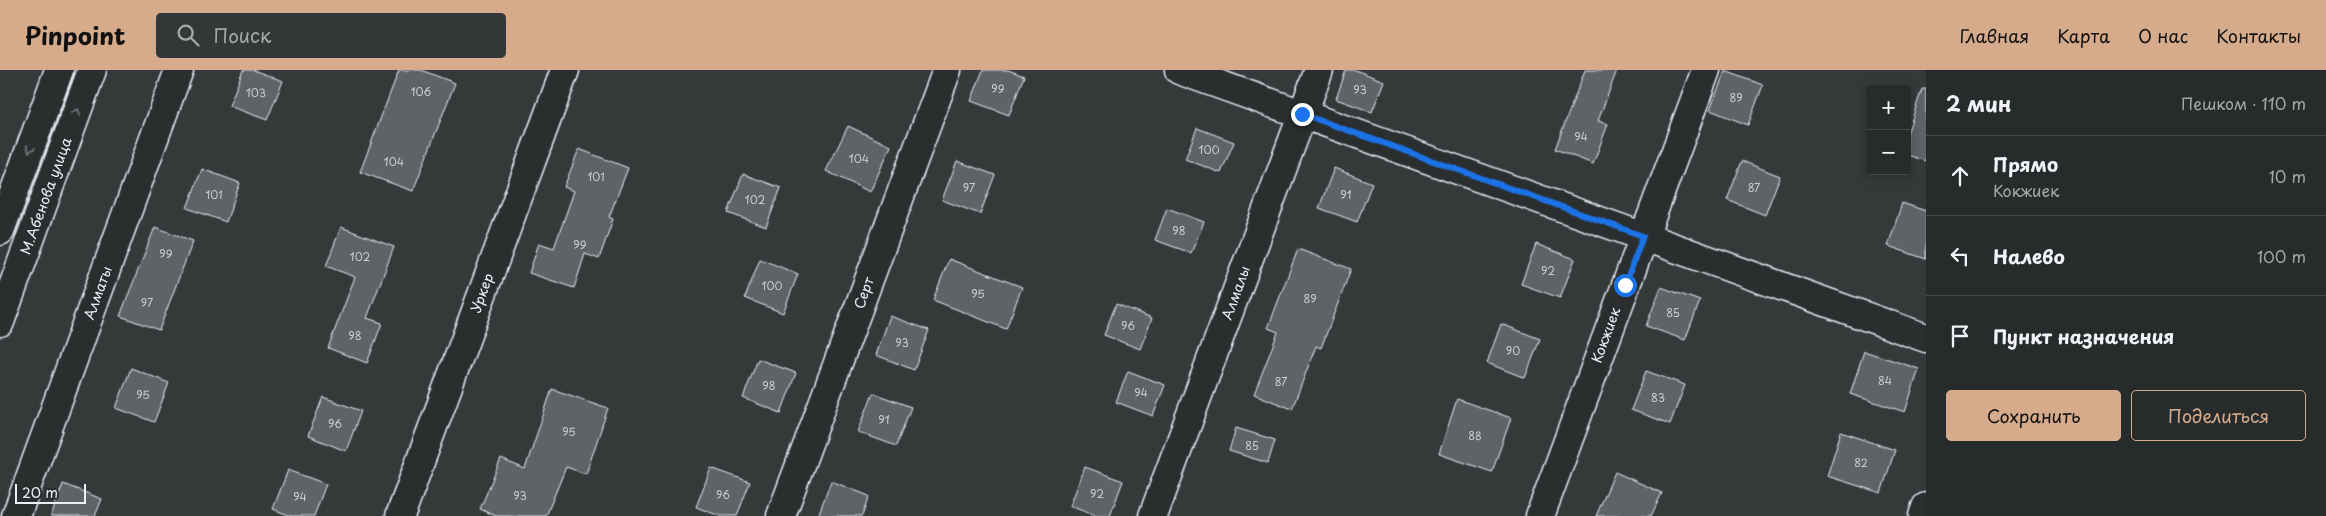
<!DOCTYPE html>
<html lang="ru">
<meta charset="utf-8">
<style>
body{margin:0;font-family:"Playpen Sans",sans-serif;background:#343738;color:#f1f3f6}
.controls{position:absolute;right:15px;top:15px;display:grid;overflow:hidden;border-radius:5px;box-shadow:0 2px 12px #0003}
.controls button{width:45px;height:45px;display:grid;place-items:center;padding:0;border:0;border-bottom:1px solid #444748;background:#282b2c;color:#f1f3f6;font:25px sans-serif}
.scale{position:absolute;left:15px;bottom:12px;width:71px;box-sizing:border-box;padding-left:5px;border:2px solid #e8f1f8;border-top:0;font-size:14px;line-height:18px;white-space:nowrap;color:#e8f1f8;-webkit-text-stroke:4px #2a2d2e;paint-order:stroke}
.stop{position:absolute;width:15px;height:15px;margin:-11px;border:4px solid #1a73e8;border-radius:50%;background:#fff}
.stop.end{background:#1a73e8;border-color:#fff;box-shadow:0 1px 5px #0008}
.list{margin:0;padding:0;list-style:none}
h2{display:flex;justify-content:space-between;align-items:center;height:65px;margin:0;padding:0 20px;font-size:21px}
h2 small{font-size:16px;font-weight:400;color:#a5a7a9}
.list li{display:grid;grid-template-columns:32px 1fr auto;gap:15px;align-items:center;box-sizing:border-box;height:80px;padding:0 20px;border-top:1px solid #444748}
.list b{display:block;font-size:19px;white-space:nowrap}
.list p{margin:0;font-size:16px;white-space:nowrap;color:#a5a7a9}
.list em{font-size:16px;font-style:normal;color:#a5a7a9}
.actions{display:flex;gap:10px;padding:15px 20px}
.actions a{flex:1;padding:11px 0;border:1px solid #d6ab8b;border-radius:5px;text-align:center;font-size:18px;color:#d6ab8b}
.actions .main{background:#d6ab8b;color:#111}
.icon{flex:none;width:28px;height:28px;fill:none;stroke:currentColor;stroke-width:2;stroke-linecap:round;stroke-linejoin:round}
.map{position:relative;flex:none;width:1926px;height:446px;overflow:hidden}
header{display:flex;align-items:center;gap:30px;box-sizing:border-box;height:70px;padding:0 25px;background:#d6ab8b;color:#111}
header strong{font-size:24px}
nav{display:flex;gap:28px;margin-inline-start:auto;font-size:18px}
.search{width:350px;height:45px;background:#343738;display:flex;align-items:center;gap:12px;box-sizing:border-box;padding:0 18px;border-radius:5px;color:#a5a7a9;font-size:19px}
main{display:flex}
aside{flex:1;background:#282b2c}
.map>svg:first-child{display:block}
.building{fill:#5f6365;stroke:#e8f1f8}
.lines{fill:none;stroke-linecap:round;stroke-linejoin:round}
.street-casing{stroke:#e8f1f8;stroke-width:31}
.secondary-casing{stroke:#e8f1f8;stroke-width:31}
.street{stroke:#2a2d2e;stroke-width:28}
.secondary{stroke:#2a2d2e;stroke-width:28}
.oneway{stroke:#6c7275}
.route{stroke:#1a73e8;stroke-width:6}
.labels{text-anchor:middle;stroke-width:4;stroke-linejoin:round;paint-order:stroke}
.number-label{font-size:11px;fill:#c6ced3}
.street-label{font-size:14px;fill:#e8f1f8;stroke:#2a2d2e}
</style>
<header>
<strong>Pinpoint</strong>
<div class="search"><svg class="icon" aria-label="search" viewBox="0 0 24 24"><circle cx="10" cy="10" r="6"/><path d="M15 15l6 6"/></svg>Поиск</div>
<nav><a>Главная</a><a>Карта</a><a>О нас</a><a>Контакты</a></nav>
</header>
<main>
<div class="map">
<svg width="1926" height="446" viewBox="0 0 1926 446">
<rect width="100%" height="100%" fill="#35393a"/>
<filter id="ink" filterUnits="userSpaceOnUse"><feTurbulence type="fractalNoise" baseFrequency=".02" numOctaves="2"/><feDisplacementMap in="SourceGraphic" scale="10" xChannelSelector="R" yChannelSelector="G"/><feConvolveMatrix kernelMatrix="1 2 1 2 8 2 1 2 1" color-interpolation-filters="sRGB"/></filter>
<g filter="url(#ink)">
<path class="building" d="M243,0H253L283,11L267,50L229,36Z
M399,0H421L455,13L413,121L360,102Z
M983,0H1008L1024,6L1009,45L971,31Z
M1346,0H1355L1384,11L1372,42L1336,29Z
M1585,0H1617L1598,51L1608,54L1593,94L1555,79Z
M1725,1L1763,15L1748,55L1710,40Z
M1922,19H1926V91L1907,85V64Z
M848,56L891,76L870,122L826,101Z
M1197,58L1234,72L1221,103L1185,89Z
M579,79L628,98L609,147L613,149L599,189L585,184L574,218L529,203L539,173L554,178L574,121L564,117Z
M957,91L995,105L980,144L942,130Z
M1742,91L1780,106L1765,145L1727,130Z
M1334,98L1372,113L1357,152L1319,138Z
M202,99L240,113L226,152L187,138Z
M743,104L781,118L766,157L728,143Z
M1902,133L1926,141V189L1888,176Z
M1167,138L1204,152L1191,183L1155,170Z
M155,157L193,171L159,260L120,246Z
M341,157L394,177L367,248L382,253L367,293L328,278L355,207L326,196Z
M1536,174L1575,189L1560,228L1521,214Z
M1298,179L1351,199L1321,278L1316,276L1292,339L1254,324L1278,262L1268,258Z
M760,189L798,204L783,243L745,228Z
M949,189L1022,217L1006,259L933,230Z
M1661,217L1700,231L1685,270L1646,256Z
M1116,234L1152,248L1140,279L1104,265Z
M890,246L929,260L914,300L876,285Z
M1501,254L1540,269L1525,308L1487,293Z
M1864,281L1919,299L1905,342L1850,324Z
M758,289L796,303L781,343L743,328Z
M131,298L169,313L154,352L116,338Z
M1128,301L1165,315L1153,346L1116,332Z
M1646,301L1685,315L1670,354L1631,340Z
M552,319L608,338L586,404L566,397L546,446H496L480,439L501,389L525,399Z
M873,323L911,337L896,376L858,362Z
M323,327L361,341L346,381L308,366Z
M1457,329L1511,348L1492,402L1439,384Z
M1236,358L1275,370L1268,393L1229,381Z
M1841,362L1895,380L1881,423L1827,406Z
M1085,397L1123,411L1110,446H1096L1070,436Z
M711,398L750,412L737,446H720L696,437Z
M288,400L326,414L314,446H291L273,439Z
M1615,402L1662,423L1651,446H1596Z
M831,411L869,426L862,446H818Z
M63,414L102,429L95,446H51Z"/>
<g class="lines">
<g class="street-casing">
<path id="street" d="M1179,0L1926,268
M16,446L179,0
M400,446L565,0
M781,446L947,0
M1153,446L1319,0
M1540,446L1706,0
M1923,446L1926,437"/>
</g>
<g class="secondary-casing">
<path id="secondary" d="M0,161L59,0
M0,252L92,0"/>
</g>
<use href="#street" class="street"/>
<use href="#secondary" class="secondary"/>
</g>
<defs><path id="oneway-chevron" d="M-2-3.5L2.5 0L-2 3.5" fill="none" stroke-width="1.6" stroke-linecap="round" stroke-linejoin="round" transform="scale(1.25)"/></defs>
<g class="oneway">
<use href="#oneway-chevron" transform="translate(77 42) rotate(-70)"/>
<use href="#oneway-chevron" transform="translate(30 79) rotate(110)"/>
</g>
</g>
<g class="lines" filter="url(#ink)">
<path class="route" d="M1302,44L1643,166L1625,215"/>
</g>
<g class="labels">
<g class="number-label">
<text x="998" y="23">99</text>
<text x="1360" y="24">93</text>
<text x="421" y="26">106</text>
<text x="256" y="27">103</text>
<text x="1736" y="32">89</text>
<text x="1581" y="71">94</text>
<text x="1209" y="84">100</text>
<text x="859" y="93">104</text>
<text x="394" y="96">104</text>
<text x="596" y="111">101</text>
<text x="969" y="122">97</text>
<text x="1754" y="122">87</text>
<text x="214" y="129">101</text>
<text x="1346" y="129">91</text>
<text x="755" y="134">102</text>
<text x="1179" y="165">98</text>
<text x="580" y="179">99</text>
<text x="166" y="188">99</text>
<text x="360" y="191">102</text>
<text x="1548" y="205">92</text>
<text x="772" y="220">100</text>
<text x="978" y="228">95</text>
<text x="1310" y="233">89</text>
<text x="147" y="237">97</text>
<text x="1673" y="247">85</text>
<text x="1128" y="260">96</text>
<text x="355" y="270">98</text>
<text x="902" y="277">93</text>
<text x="1513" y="285">90</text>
<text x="1885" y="315">84</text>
<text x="1281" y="316">87</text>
<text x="769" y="320">98</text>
<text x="1141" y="327">94</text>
<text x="143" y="329">95</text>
<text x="1658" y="332">83</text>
<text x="884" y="354">91</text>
<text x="335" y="358">96</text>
<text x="569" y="366">95</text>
<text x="1475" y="370">88</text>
<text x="1252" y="380">85</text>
<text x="1861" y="397">82</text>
<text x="1097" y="428">92</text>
<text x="723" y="429">96</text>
<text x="520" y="430">93</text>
<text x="300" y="431">94</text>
</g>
<g class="street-label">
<text transform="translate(46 126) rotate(-70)" y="5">М.Абенова улица</text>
<text transform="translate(98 223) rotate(-70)" y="5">Алматы</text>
<text transform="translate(482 223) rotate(-70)" y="5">Уркер</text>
<text transform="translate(864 223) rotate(-70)" y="5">Серт</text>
<text transform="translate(1236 223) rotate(-70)" y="5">Алмалы</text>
<text transform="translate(1606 265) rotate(-70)" y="5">Кокжиек</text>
</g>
</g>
</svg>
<div class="controls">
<button>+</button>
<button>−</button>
</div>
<div class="scale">20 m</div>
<div class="stop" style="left:1625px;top:215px"></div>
<div class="stop end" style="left:1302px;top:44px"></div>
</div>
<aside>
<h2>2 мин<small>Пешком · 110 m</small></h2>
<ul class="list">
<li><svg class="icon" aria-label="ahead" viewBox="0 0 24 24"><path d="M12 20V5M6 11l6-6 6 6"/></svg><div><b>Прямо</b><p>Кокжиек</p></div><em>10 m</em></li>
<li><svg class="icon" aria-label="left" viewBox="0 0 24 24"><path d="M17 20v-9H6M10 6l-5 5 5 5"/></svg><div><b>Налево</b></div><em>100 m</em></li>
<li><svg class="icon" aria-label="arrive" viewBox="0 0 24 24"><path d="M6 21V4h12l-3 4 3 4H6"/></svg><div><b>Пункт назначения</b></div></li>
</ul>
<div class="actions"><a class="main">Сохранить</a><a>Поделиться</a></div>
</aside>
</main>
